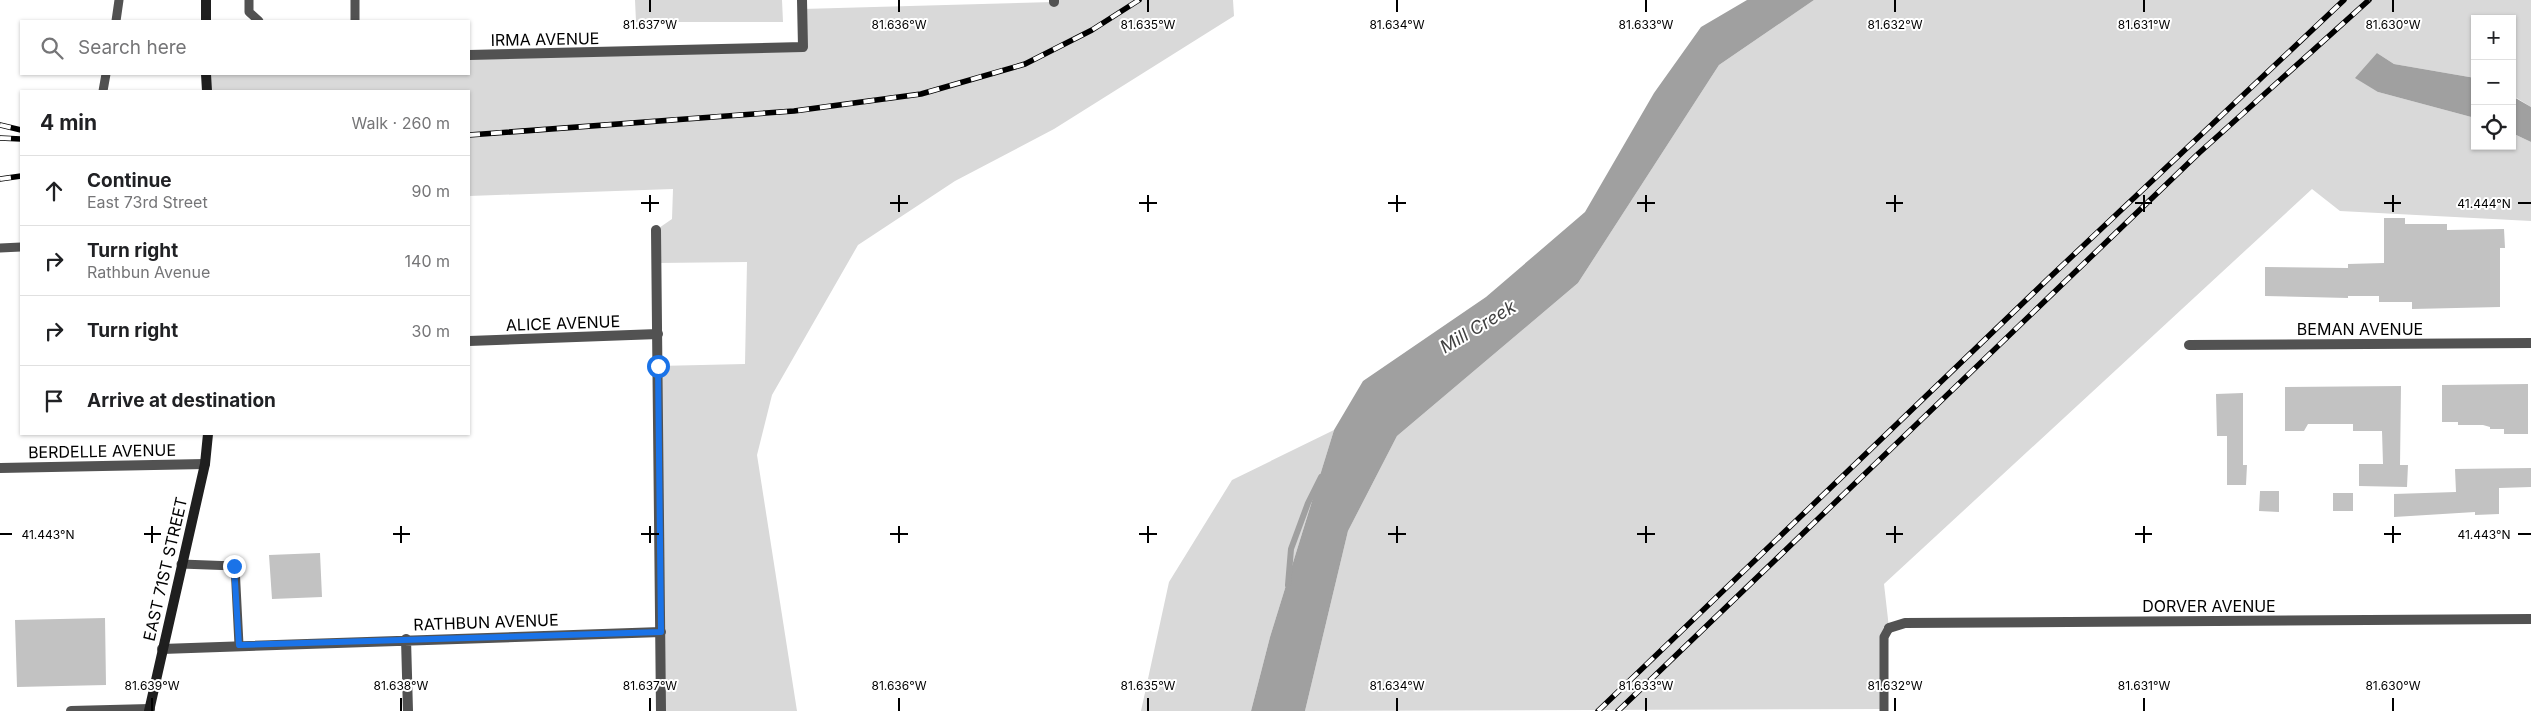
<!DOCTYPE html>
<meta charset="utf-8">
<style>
body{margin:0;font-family:Inter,sans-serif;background:#f2f2f2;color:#202124}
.controls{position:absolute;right:15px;top:15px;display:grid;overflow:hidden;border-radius:0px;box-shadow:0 1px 4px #0004}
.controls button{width:45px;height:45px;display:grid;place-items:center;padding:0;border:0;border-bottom:1px solid #e0e0e0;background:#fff;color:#202124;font:25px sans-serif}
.stop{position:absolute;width:15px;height:15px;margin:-11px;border:4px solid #1a73e8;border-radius:50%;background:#fff}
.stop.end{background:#1a73e8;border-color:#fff;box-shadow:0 1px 5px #0008}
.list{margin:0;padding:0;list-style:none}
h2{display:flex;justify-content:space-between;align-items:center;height:65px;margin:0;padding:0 20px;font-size:21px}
h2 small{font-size:16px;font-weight:400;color:#757577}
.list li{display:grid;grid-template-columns:32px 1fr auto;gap:15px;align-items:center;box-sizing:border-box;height:70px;padding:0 20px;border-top:1px solid #e0e0e0}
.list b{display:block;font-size:19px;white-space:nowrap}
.list p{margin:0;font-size:16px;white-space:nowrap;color:#757577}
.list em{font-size:16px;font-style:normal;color:#757577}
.icon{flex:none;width:28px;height:28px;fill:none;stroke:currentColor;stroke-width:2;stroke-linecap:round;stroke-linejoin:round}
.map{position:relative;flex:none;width:2531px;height:711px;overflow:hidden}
.search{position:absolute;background:#fff;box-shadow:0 1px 4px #0004;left:20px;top:20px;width:450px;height:55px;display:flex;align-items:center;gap:12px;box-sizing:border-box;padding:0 18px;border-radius:0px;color:#757577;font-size:19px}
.panel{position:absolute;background:#fff;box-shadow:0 1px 4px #0004;left:20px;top:90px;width:450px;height:345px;border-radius:0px}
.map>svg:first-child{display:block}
.green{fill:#d9d9d9}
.water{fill:#a0a0a0}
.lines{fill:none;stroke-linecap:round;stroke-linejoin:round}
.stream{stroke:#a0a0a0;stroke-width:6}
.building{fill:#c2c2c2}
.lane{stroke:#525252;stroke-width:9}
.street{stroke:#525252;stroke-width:10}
.secondary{stroke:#1f1f1f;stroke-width:10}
.rail-casing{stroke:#000;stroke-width:5.5}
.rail{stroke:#fff;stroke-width:4;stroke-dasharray:11;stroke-linecap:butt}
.route{stroke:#1a73e8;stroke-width:6}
.ticks{fill:none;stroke:#000;stroke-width:2}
.labels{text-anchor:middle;stroke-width:4;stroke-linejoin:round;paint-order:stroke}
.street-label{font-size:16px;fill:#000;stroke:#fff}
.water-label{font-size:18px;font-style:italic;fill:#414141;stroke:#fff}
.ticks-label{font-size:12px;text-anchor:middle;fill:#000;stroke:#fff;stroke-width:4;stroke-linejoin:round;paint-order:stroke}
</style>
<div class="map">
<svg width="2531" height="711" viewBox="0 0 2531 711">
<rect width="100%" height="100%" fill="#fff"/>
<path class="green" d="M635,0H782L783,22H636Z
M1054,0H1233L1234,16L1054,129L955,181L858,245L772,395L757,455L797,711H661L658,366L745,364L747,262L657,263L656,230L672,219L673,189L469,196V91H207L206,74H469V55L802,47V9L1054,2Z
M1814,0H2531V107L2512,95V19H2475V78L2394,64L2377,53L2378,92L2475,118V146H2512V133L2531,142V221L2340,211L2312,189L1884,584L1889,628L1884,709L1305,711L1348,531L1397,436L1578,283L1719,65Z
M1334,430L1270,637L1251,711H1141L1169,582L1232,480Z"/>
<path class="water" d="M1747,0H1814L1719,65L1578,283L1397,436L1348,531L1305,711H1251L1270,637L1334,430L1363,381L1486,297L1585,212L1654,93L1701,27Z
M2377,53L2394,64L2475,78V118L2378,92L2355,78Z
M2512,96L2531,107V142L2512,133Z"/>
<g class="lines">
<path class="stream" d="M1288,585L1291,549L1308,503L1321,477"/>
</g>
<path class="building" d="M2384,218H2405V224H2447V230L2504,229L2505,248H2500V307L2412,309V302H2379V296H2348V298L2265,296V267L2348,268V264L2384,263Z
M2528,384V434H2504V429H2490V427L2483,425H2458V422H2442V385Z
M2401,386L2400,465H2408L2407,487L2359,486V464H2383L2382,431H2353V424H2308L2304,431H2285V387Z
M2243,393V465H2247L2246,485H2227V436H2217L2216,394Z
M2531,468V487L2499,488V514L2475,515V512L2394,517V494L2456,492L2455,469Z
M2260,491H2279V512L2259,511Z
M2333,493H2353V511H2333Z
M320,553L322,597L272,599L269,555Z
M105,618L106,685L17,687L15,620Z"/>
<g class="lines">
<path class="lane" d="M249,0V12L259,21
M355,0V21
M116,21L119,0
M103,91L106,74
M0,248L21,247
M181,564L235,566L239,645
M1884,711V637L1889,628"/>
<path class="street" d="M1054,0V2
M469,55L803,47L802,0
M656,230L661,711
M469,341L658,334
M2189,345L2531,343
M0,468L205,464
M1889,628L1905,623L2531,619
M406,639L408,711
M162,649L661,632
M71,711L150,709"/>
<path class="secondary" d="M206,0V21
M206,74L207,91
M149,711L205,464L208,434"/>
<g class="rail-casing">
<path id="rail" d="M0,125L21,130
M469,135L794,111L921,94L1025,64L1092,30L1139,0
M0,138L21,139
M0,179L21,176
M1598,711L2049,278L2344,0
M1618,711L2199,153L2369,0"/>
</g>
<use href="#rail" class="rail"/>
</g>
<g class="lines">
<path class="route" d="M234,566L239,645L661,632L658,366"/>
</g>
<path class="ticks" d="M650,0V12M899,0V12M1148,0V12M1397,0V12M1646,0V12M1895,0V12M2144,0V12M2393,0V12M650,195V212M899,195V212M1148,195V212M1397,195V212M1646,195V212M1895,195V212M2144,195V212M2393,195V212M641,203H659M890,203H908M1139,203H1157M1388,203H1406M1637,203H1655M1886,203H1903M2135,203H2152M2384,203H2401M2518,203H2531M152,526V543M401,526V543M650,526V543M899,526V543M1148,526V543M1397,526V543M1646,526V543M1895,526V543M2144,526V543M2393,526V543M0,534H12M144,534H161M393,534H410M641,534H659M890,534H908M1139,534H1157M1388,534H1406M1637,534H1655M1886,534H1903M2135,534H2152M2384,534H2401M2518,534H2531M152,698V711M401,698V711M650,698V711M899,698V711M1148,698V711M1397,698V711M1646,698V711M1895,698V711M2144,698V711M2393,698V711"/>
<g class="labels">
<g class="street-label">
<text transform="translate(545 39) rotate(-1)" y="6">IRMA AVENUE</text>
<text transform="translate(563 323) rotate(-2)" y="6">ALICE AVENUE</text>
<text x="2360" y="335">BEMAN AVENUE</text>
<text transform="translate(102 451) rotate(-1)" y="6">BERDELLE AVENUE</text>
<text transform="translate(165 569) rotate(-77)" y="6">EAST 71ST STREET</text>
<text x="2209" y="612">DORVER AVENUE</text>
<text transform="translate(486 622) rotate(-2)" y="6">RATHBUN AVENUE</text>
</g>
<g class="water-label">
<text transform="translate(1478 327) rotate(-31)" y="6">Mill Creek</text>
</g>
</g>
<g class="ticks-label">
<text x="650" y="29">81.637°W</text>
<text x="899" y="29">81.636°W</text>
<text x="1148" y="29">81.635°W</text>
<text x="1397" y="29">81.634°W</text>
<text x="1646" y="29">81.633°W</text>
<text x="1895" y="29">81.632°W</text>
<text x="2144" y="29">81.631°W</text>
<text x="2393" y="29">81.630°W</text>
<text x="2484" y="208">41.444°N</text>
<text x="48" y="539">41.443°N</text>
<text x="2484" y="539">41.443°N</text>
<text x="152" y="690">81.639°W</text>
<text x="401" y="690">81.638°W</text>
<text x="650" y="690">81.637°W</text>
<text x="899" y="690">81.636°W</text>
<text x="1148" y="690">81.635°W</text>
<text x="1397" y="690">81.634°W</text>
<text x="1646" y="690">81.633°W</text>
<text x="1895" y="690">81.632°W</text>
<text x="2144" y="690">81.631°W</text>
<text x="2393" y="690">81.630°W</text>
</g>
</svg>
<div class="controls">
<button>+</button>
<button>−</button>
<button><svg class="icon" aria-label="locate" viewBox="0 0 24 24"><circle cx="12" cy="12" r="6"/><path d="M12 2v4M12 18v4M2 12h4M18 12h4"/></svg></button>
</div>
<div class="stop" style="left:658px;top:366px"></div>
<div class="stop end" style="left:234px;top:566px"></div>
<div class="search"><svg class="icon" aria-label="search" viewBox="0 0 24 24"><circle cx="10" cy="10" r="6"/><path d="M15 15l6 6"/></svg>Search here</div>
<section class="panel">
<h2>4 min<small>Walk · 260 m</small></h2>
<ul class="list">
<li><svg class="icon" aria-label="ahead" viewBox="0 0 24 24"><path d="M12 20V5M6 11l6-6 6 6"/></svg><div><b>Continue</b><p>East 73rd Street</p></div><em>90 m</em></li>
<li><svg class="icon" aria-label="right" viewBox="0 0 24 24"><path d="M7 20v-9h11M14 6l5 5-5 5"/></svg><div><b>Turn right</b><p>Rathbun Avenue</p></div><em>140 m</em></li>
<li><svg class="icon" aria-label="right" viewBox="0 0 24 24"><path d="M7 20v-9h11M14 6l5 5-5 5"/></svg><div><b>Turn right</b></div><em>30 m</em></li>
<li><svg class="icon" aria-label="arrive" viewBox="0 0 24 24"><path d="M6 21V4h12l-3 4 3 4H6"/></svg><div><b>Arrive at destination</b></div></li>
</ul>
</section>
</div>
